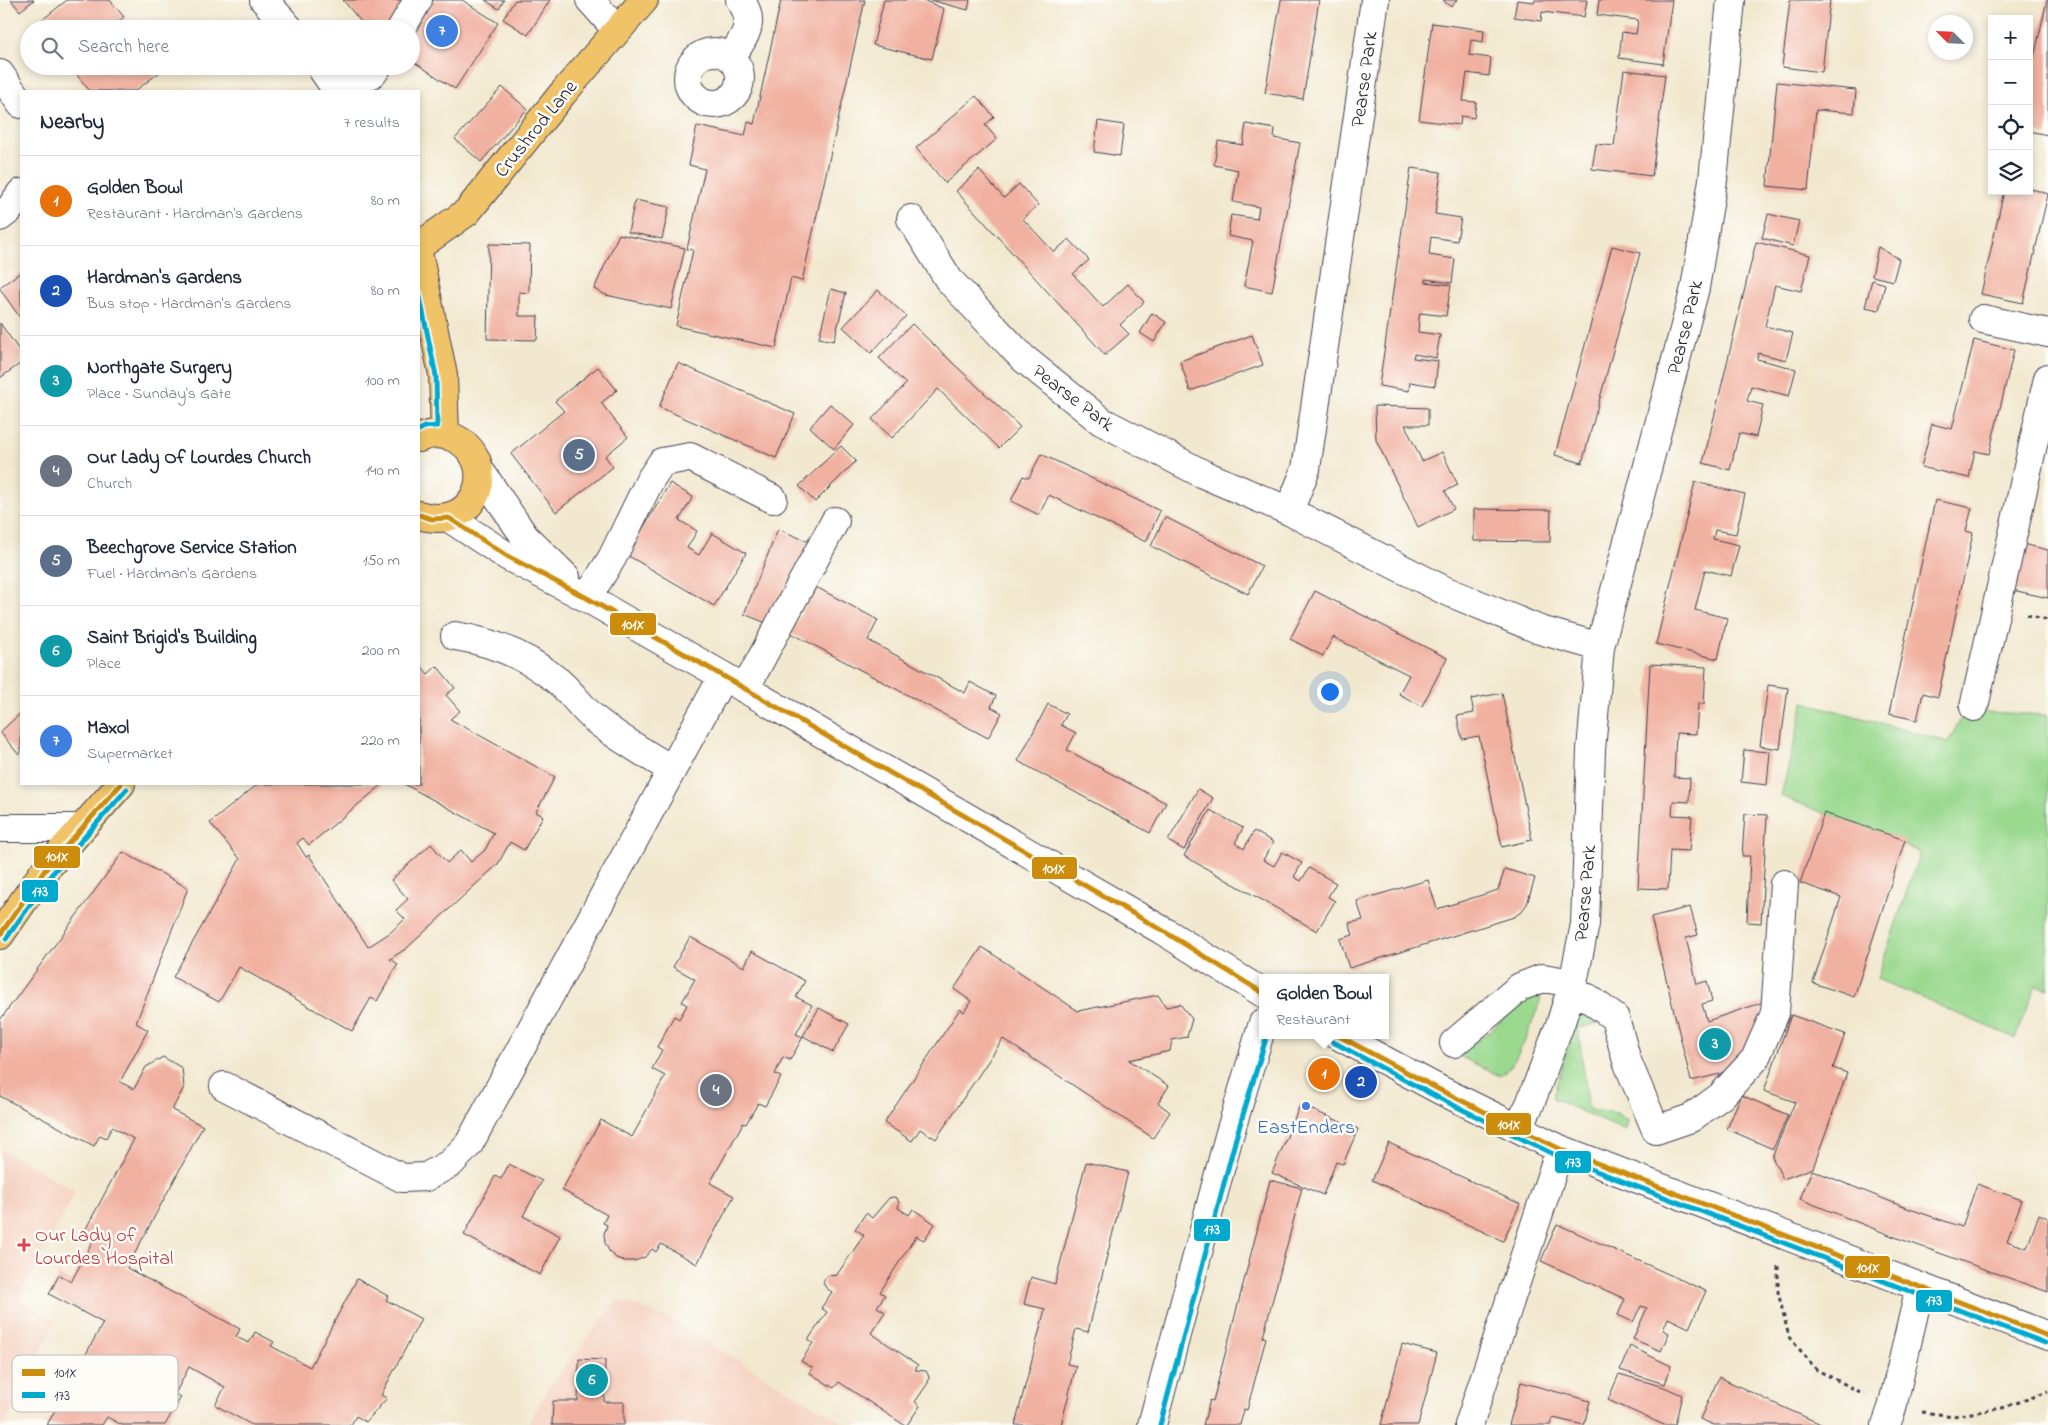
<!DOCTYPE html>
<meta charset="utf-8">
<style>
body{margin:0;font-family:"Indie Flower",sans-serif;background:#f2f2f3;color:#1f2937}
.controls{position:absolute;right:15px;top:15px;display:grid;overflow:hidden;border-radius:0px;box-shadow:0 2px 8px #0003}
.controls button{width:45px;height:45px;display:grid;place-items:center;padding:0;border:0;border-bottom:1px solid #e0e1e3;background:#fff;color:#1f2937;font:25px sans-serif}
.compass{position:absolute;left:1928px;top:15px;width:45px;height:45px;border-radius:50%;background:#fff;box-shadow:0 2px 8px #0003;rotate:294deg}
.you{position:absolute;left:1329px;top:691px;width:18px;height:18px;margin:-12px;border:4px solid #fff;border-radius:50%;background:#1a73e8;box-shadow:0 0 0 8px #1a73e833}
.badge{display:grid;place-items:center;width:32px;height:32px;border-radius:50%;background:#ea580c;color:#fff;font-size:16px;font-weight:700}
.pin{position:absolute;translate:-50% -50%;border:2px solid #fff;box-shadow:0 1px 5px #0006}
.popup{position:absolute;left:1259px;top:974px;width:130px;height:65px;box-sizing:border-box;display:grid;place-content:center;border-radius:0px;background:#fff;filter:drop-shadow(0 1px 4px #0005);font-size:16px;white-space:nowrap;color:#747a83}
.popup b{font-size:19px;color:#1f2937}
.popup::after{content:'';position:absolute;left:50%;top:100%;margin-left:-10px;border:10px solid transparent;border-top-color:#fff}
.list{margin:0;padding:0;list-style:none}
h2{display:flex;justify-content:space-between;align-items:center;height:65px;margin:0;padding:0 20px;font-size:21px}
h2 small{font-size:16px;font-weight:400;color:#747a83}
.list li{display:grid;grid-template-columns:32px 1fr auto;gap:15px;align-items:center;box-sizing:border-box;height:90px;padding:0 20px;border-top:1px solid #e0e1e3}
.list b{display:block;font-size:19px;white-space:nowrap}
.list p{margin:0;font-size:16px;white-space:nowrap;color:#747a83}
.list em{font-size:16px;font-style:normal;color:#747a83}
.icon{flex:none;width:28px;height:28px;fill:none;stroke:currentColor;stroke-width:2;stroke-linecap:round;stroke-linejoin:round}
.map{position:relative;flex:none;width:2048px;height:1425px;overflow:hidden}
.search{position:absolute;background:#fff;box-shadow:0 2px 8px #0003;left:20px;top:20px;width:400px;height:55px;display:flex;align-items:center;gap:12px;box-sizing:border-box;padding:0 18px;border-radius:28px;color:#747a83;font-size:19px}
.panel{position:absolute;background:#fff;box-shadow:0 2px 8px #0003;left:20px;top:90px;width:400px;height:695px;border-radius:0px}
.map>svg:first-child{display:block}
.built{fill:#f5d3c2}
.green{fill:#9ad98e;stroke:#5e7e64}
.building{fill:#f1b1a0}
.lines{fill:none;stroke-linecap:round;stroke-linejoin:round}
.minor-casing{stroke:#414051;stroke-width:30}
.major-casing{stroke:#414051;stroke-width:30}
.path{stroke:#414051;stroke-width:3;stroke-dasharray:4 4;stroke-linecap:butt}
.minor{stroke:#fff;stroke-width:28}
.major{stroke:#f0c369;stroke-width:28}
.bus-1-casing{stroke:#fdfcf7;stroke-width:9}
.bus-2-casing{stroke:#fdfcf7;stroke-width:9}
.bus-1{stroke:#cc8c0c;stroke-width:5}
.bus-2{stroke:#00a9ce;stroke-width:5}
.shop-dot{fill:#3f7fe0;stroke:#fdfcf7;stroke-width:2}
.health-dot{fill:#e0444e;stroke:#fdfcf7;stroke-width:2}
.labels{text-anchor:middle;stroke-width:5;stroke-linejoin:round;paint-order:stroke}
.street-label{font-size:20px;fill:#22223b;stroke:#fdfcf7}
.shop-label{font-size:20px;fill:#366cbe;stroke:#fdfcf7}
.health-label{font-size:20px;fill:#be3a42;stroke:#fdfcf7;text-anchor:start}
.key{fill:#fdfcf7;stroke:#bbbbbf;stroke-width:1}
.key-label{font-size:14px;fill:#22223b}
.line-badge{stroke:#fdfcf7;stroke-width:2}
.badge-label{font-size:14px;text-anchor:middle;font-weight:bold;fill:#fff}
</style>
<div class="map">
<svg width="2048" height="1425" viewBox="0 0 2048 1425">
<rect width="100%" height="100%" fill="#fdfcf7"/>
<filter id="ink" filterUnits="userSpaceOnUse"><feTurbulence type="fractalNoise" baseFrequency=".02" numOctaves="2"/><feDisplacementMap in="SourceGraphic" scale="10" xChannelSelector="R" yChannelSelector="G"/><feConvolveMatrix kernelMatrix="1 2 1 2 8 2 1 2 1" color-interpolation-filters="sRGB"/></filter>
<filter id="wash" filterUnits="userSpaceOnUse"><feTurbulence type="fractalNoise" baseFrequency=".0096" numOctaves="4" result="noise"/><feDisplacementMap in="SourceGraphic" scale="20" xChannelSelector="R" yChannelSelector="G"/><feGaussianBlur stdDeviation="1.12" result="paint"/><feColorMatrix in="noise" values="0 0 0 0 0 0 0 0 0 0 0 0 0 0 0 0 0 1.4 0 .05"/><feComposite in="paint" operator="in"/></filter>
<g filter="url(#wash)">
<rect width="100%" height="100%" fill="#f2e8cf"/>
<path class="built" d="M0,1149L76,1191L19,1298L56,1321L4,1425H0Z
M618,1299L665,1317L847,1425H528L546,1391Z"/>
<path class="green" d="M1804,702L1948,742L1965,711L2048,715V989L2036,985L2015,1038L1877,979L1920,852L1781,796Z
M1533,991L1541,999C1532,1022 1520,1063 1500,1076L1457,1055L1488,1033Z
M1577,1016H1588L1600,1023L1578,1028L1589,1110L1617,1113L1627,1120L1625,1131L1554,1099L1553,1097Z"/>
<g id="blocks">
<path class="building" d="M11,0H34L20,11Z
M67,0H110L124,17L109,29H40L36,25Z
M343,0H462L498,23L455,89L411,60V29H385L382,25L378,29H367Z
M485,0H504L499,9Z
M515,0H550L528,35L503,19Z
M781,0H865L802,281L791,278L776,348L676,326L693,250L687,249L705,169L689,165L697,126L745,136L748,122L754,124Z
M884,0H923L944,9L932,59L873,45Z
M930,0H970L968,10Z
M1281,0H1319L1303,99L1265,93Z
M1443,0H1457L1451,7Z
M1517,0L1534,2L1535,0H1587L1584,17L1542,12L1541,21L1514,17Z
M1599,0H1672L1663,64L1619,58L1622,32L1636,34L1638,20L1597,15Z
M1790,0H1830L1822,72L1782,67Z
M2047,0H2048V135L2029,131V80Z
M1432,23L1484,30L1483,42L1471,40L1469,55L1491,58L1489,76L1467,73L1463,101L1476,102L1474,118L1461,116L1460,125L1419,120Z
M88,66H163L165,68L135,91H90L77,75Z
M1624,70L1665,75L1652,176L1592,169L1596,144L1614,146Z
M1777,82L1856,90L1854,113L1816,110L1808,190L1767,186Z
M502,87L527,109L481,162L455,139Z
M976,96L994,117L985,125L997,139L945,183L916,148Z
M1098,121L1124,125L1120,156L1094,152Z
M1246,124L1275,129L1274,138L1300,143L1272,292L1244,286L1253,241L1228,236L1231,215L1257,219L1259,207L1233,202L1238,170L1214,165L1218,141L1243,145Z
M1411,168L1441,172L1435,214L1461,218L1457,241L1431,237L1429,255L1455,259L1452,283L1425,279V282L1451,285L1446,316L1420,313L1419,318L1418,332L1440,335L1436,358L1414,354L1413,358L1438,361L1435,386L1410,382L1409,391L1379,386Z
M979,170L1004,198L1019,184L1038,205L1023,219L1054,252L1069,239L1089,260L1073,274L1103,307L1128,284L1144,302L1120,325L1129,334L1105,355L956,191Z
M2029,188L2048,194L2023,303L1981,294L2004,191H2029Z
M635,200L669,207L662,239L628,232Z
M1768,214L1799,221L1793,246L1762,238Z
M619,234L685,248L671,309L606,295L594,289Z
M1756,242L1810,255L1801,291L1775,285L1765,326L1793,333L1786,360L1758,353L1757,359L1796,369L1789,396L1751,386L1747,401L1763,405L1756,437L1739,433L1730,470L1703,463Z
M489,244L530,245L529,293L519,292V316H538L537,340L487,339Z
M1612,246L1640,253L1582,463L1555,455Z
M1878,247L1899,259L1893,281L1872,276Z
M21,272V319L0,289V287Z
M1872,280L1885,284L1879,310L1865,307Z
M831,289L846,293L834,341L819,338Z
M878,290L906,316L871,353L843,327Z
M1152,313L1166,322L1154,342L1140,333Z
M0,323L21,353V363L0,378Z
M912,324L1020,427L999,448L938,389L892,438L872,419L906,384L879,358Z
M1252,335L1263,365L1190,391L1180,361Z
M1974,340L2014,350L1989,454L1975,451L1969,478L1921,467L1932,424L1952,429Z
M678,363L795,414L776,458L659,407Z
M598,367L617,390L601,403L628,437L605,456L613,467L556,512L511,454L564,411L555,401Z
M830,404L854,425L834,449L810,427Z
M1375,406L1428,408V425H1405L1422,461L1442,452L1458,485L1445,491L1454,509L1418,527L1376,440Z
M841,446L856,461L815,502L799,486Z
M1041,454L1160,511L1146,542L1049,495L1039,515L1011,501L1023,476L1029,478Z
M1695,482L1745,494L1736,534L1715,530L1713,539L1739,545L1731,576L1705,570L1695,610L1727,618L1718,659L1656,644Z
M670,483L693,497L679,520L697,531L687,548L699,555L712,533L746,553L714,606L627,555Z
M1935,500L1972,508L1966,531L1973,533L1938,697L1923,693L1917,720L1889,714Z
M1474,509L1551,510L1550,542L1474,541Z
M1165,517L1262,566L1248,594L1151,546Z
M778,529L814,544L771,625L744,614Z
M2018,543L2048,550V598L2008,589Z
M816,587L878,620L868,640L965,693L970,682L996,696L991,707L1002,713L988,738L791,633Z
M1315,591L1447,658L1422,706L1399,694L1409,675L1333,637L1323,656L1290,639Z
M419,663L428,674L437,666L455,688L446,695L460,711L450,719L555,777L536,812L543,816L524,850L510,842L498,864L407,948L390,959L398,964L377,1001L371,998L352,1031L239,967L219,1002L173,977L240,859L210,823L258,784H383L309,845L303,838L297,843L306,857L309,855L368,947L391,932L405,919L396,910L408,899L391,880L431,844L447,863L461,850L471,862L485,850L494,833L404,784H419Z
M1650,664L1706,667L1704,704H1698L1696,734L1676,733L1674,777L1690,778L1689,802L1673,801L1672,815L1692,816L1689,851L1670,850L1668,889L1638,888Z
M1768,685L1788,688L1780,749L1760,746Z
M1502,693L1532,840L1502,847L1479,736L1462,739L1457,716L1474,713L1471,699Z
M1048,704L1067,714L1061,725L1076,733L1067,750L1166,803L1150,833L1018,761Z
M21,713V753L19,755L0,732Z
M1744,750L1770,752L1767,785L1741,782Z
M1198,789L1213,798L1184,850L1168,841Z
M1210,810L1243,828L1235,843L1244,849L1254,831L1273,842L1263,860L1274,866L1282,852L1302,863L1294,877L1301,881L1309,868L1336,883L1328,897L1335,901L1317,931L1184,856Z
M1824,813L1905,840L1854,997L1813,983L1841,897L1800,883Z
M1745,814L1767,815L1761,923L1747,922L1750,856H1742Z
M123,852L188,888L136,1023L148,1030L120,1082L134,1089L146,1067L163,1057L182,1068L184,1087L172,1110L203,1126L127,1268L240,1329L236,1337L249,1343L255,1332L274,1342L271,1346L310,1367L357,1279L388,1296L386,1300L421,1319L381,1395L387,1398L366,1422L356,1416L351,1425H252L215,1405L225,1387L189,1367L175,1394L181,1397L165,1425H122L107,1417L102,1425H47L103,1323L49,1294L59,1275L71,1282L93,1241L82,1236L134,1139L112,1127L106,1138L100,1135L94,1146L0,1096V1020Z
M1505,869L1535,878L1527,904L1521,912L1514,917L1349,968L1340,939L1353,935L1349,923L1363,920L1357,901L1428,880L1437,909L1498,890Z
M1690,907L1698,935L1686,938L1697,984L1707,981L1712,1001L1702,1004L1707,1021L1767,1001L1740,1060L1720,1074L1691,1081L1651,917Z
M690,937L744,967L752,951L805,981L796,997L812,1005L796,1034L803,1037L790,1060L783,1057L775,1074L781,1077L765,1106L758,1103L746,1124L743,1123L710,1183L734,1196L697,1264L661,1244L656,1252L652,1249L645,1257L635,1261H625L616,1258L609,1251L605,1243L604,1234L607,1225L603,1223L607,1215L562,1190L601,1120L632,1137L665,1076L652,1069L662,1050L657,1047L674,1016L679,1019L687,1005L682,1002L695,979L673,967Z
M982,947L1078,1011L1158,995L1166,1007L1180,1004L1192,1019L1187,1037L1172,1040L1170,1051L1129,1060L1169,1086L1158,1103L1170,1112L1153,1138L1003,1039L936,1139L920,1129L912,1141L884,1123L960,1009L964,1012L971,1001L954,989Z
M819,1008L849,1024L833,1052L803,1036Z
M1791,1015L1845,1034L1833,1068L1847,1073L1813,1168L1783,1179L1772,1157L1795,1102L1764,1091Z
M1741,1095L1788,1115L1773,1149L1727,1129Z
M1300,1105L1358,1129L1343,1164L1336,1162L1323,1195L1272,1173Z
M1389,1143L1520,1204L1503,1241L1372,1180Z
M1086,1162L1128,1172L1088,1332L1076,1329L1067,1364L1076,1366L1061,1425H1015L1045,1309L1024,1304L1031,1277L1055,1284Z
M509,1164L542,1181L523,1216L560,1236L540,1275L464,1235L495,1176L501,1179Z
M1812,1170L1904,1207L1962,1227L1977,1184L2022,1200L2007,1241L2027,1248L2039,1214L2048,1218V1292L1892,1236L1800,1199Z
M1270,1180L1302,1188L1263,1337L1266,1338L1247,1410L1244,1409L1240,1425H1203L1210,1400L1213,1401Z
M893,1197L897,1198L899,1203L898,1208L909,1215L913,1209L935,1224L924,1240L916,1236L880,1292L885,1295L877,1307L885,1312L871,1333L918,1365L915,1370L926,1371L929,1377L928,1383L915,1402L920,1406L907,1425H904L839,1382L834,1388L810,1373L813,1368L801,1361L813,1343L808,1340L827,1312L821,1308L832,1292L826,1288L823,1283L825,1278L829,1275L836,1276L864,1235L855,1229L866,1213L872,1218L889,1198Z
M1557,1224L1706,1291L1689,1328L1668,1318L1663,1330L1669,1333L1661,1351L1633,1339L1647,1308L1641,1306L1633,1322L1618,1315L1625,1299L1541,1261Z
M1402,1344L1437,1353L1418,1425H1381Z
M1630,1346L1671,1366L1665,1384L1620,1370Z
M579,1359L605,1360L604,1402H624V1425H552L553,1401H578Z
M1619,1374L1664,1387L1682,1395L1675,1425H1664L1608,1400Z
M1719,1377L1776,1404L1823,1425H1714L1700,1419Z
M1521,1382L1590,1401L1584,1425L1553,1418L1551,1425H1509Z"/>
</g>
</g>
<g filter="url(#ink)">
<use href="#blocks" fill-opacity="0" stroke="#414051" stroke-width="1"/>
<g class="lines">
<g class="minor-casing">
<path id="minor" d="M264,0L290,29
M590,0L617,30
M401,29L418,0
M688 78a26 26 0 1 1 52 0a26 26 0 1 1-52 0Z
M731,57C744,38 757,22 740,0
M320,66L337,91
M0,74L21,104
M346,91L374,72L378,66
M0,217L9,210L21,193
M911,219L949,280L1023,358L1101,421L1203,474L1289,511L1444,590L1540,630L1600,647
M1983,319L2048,333
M479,469L525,537L566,577
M1289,511L1306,469L1375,0
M449,518L507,556L587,598L723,676L1165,932L1263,993
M587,598L612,558L650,480L662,462L690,457L773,499
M455,636C494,642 529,657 559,682C573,694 583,710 597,721C620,739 646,754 671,769
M745,689L835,521
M1974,707L2048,378
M0,828H82
M1570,992L1588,998L1615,1018L1627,1061L1656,1130L1691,1118L1721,1096L1755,1059L1775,1013L1784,884
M1337,1035L1440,1090L1560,1149L2048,1336
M1454,1043L1520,987L1543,978L1573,983
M224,1086L402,1178L426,1177L451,1163L469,1144L723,676
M1518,1128L1530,1104L1561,1022L1573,983L1585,924L1591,750L1600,647L1695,288L1713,180L1731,0
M1152,1425L1229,1136L1263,1023
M1469,1425L1560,1149
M1886,1425L1892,1408L1920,1287"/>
</g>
<g class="major-casing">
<path id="major" d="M419,246L467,212L563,93L644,0
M419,257L443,375L445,434
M419,438C430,433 441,433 452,437C502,458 479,534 419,515
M0,935L45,870L121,784"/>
</g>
<path class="path" d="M2027,615L2048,620
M1778,1266V1292L1789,1337L1817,1370L1864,1394
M1922,1412L1953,1416L2002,1408L2048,1392"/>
<use href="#minor" class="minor"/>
<use href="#major" class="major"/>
<g class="bus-1-casing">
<path id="bus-1" d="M419,515L432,519L449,518L507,556L587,598L723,676L1165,932L1263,993
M0,935L45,870L121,784
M1337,1035L1440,1090L1560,1149L2048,1336"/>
</g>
<g class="bus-2-casing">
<path id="bus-2" d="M419,293L436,376L437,426L424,427L419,430
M6,939L51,875L127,789
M1333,1042L1437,1097L1557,1156L2045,1343
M1160,1425L1236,1138L1267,1035"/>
</g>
<use href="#bus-1" class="bus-1"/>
<use href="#bus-2" class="bus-2"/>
</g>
</g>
<circle class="shop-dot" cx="1306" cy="1106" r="5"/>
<path class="health-dot" d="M21.5 1237.5h5v5h5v5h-5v5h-5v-5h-5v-5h5z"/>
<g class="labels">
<g class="street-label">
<text transform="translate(1363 79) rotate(-82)" y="7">Pearse Park</text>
<text transform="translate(535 128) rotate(-51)" y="7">Crushrod Lane</text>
<text transform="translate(1684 327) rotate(-76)" y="7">Pearse Park</text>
<text transform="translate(1074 397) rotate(37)" y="7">Pearse Park</text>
<text transform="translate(1584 893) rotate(-85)" y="7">Pearse Park</text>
</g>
<g class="shop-label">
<text x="1306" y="1133">EastEnders</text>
</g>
<g class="health-label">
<text x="35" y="1241">Our Lady of<tspan x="35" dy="23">Lourdes Hospital</tspan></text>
</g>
</g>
<rect x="12" y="1355" width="166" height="57" rx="8" class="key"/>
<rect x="22" y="1369" width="23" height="7" fill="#cc8c0c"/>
<rect x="22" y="1392" width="23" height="6" fill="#00a9ce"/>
<g class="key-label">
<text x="54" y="1377">101X</text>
<text x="54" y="1400">173</text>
</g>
<g class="line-badge">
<rect x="609" y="612" width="48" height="24" rx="5" fill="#cc8c0c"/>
<rect x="33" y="845" width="48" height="24" rx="5" fill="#cc8c0c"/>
<rect x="1031" y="856" width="47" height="24" rx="5" fill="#cc8c0c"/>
<rect x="21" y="879" width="38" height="24" rx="5" fill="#00a9ce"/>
<rect x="1485" y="1112" width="47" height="24" rx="5" fill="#cc8c0c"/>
<rect x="1554" y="1150" width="38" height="24" rx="5" fill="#00a9ce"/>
<rect x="1193" y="1218" width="38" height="24" rx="5" fill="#00a9ce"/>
<rect x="1844" y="1255" width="47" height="24" rx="5" fill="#cc8c0c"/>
<rect x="1915" y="1289" width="38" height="24" rx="5" fill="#00a9ce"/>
</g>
<g class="badge-label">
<text x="633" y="629">101X</text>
<text x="57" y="861">101X</text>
<text x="1054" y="873">101X</text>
<text x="40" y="896">173</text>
<text x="1509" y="1129">101X</text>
<text x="1573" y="1167">173</text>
<text x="1212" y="1234">173</text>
<text x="1868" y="1272">101X</text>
<text x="1934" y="1305">173</text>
</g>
</svg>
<div class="controls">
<button>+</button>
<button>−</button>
<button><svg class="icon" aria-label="locate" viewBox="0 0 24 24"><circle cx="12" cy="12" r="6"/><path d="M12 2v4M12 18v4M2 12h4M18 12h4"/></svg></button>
<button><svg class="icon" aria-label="layers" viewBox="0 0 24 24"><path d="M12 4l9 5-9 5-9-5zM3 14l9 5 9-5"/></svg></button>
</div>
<svg class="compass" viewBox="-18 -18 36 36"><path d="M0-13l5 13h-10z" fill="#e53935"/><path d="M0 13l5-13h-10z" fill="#747a83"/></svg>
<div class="you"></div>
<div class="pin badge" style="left:1324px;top:1074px;background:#e8710a">1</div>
<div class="popup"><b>Golden Bowl</b>Restaurant</div>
<div class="pin badge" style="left:1361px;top:1082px;background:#1a4fb4">2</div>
<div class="pin badge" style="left:1715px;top:1044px;background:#0f9aa8">3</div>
<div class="pin badge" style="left:716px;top:1090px;background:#6b7280">4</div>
<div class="pin badge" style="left:579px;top:455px;background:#5c6f8a">5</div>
<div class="pin badge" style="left:592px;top:1380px;background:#0f9aa8">6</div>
<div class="pin badge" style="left:442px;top:31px;background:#3f7fe0">7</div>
<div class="search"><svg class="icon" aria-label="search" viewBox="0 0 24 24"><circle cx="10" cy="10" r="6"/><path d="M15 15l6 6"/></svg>Search here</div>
<section class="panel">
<h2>Nearby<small>7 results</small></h2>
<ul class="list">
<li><span class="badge" style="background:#e8710a">1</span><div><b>Golden Bowl</b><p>Restaurant · Hardman's Gardens</p></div><em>80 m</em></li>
<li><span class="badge" style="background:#1a4fb4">2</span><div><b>Hardman's Gardens</b><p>Bus stop · Hardman's Gardens</p></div><em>80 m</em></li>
<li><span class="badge" style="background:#0f9aa8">3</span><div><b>Northgate Surgery</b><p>Place · Sunday's Gate</p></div><em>100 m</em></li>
<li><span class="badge" style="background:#6b7280">4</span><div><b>Our Lady Of Lourdes Church</b><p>Church</p></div><em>140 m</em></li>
<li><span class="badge" style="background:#5c6f8a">5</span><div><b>Beechgrove Service Station</b><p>Fuel · Hardman's Gardens</p></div><em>150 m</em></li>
<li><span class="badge" style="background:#0f9aa8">6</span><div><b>Saint Brigid's Building</b><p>Place</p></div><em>200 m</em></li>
<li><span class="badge" style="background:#3f7fe0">7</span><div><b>Maxol</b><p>Supermarket</p></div><em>220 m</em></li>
</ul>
</section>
</div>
